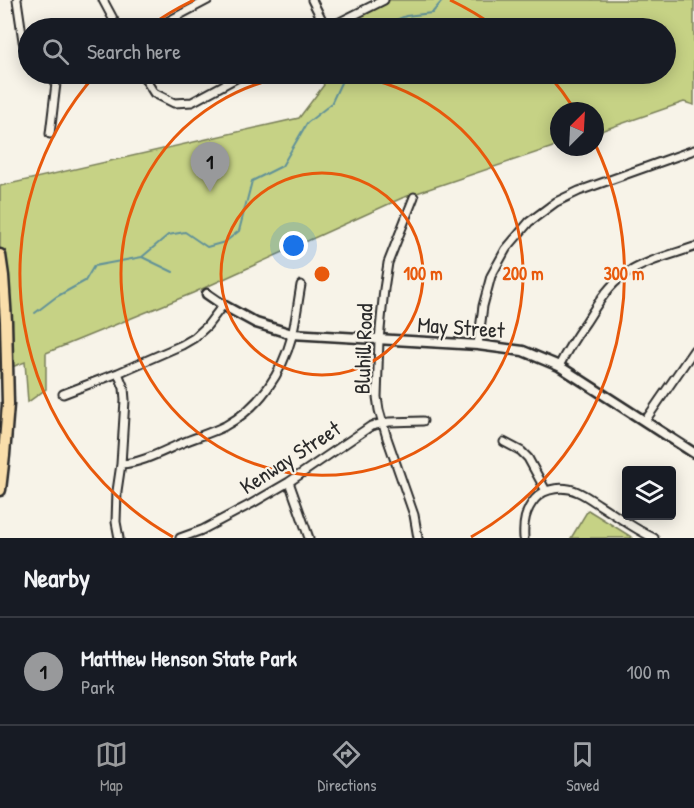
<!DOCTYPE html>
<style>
body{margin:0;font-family:"Patrick Hand",sans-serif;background:#242831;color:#f1f3f6}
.controls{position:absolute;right:18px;bottom:18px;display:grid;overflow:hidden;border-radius:6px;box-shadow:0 3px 15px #0003}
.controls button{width:54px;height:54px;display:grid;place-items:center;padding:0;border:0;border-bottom:2px solid #363941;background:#171b24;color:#f1f3f6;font:30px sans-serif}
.compass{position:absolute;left:550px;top:102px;width:54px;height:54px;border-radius:50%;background:#171b24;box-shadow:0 3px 15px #0003;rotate:24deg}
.you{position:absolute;left:294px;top:246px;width:21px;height:21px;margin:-15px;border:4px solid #fff;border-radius:50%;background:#1a73e8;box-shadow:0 0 0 9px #1a73e833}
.badge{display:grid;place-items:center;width:39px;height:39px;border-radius:50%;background:#98999b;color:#111;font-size:20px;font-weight:700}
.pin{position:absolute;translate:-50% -50px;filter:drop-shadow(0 2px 3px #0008)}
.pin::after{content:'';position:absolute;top:32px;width:21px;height:18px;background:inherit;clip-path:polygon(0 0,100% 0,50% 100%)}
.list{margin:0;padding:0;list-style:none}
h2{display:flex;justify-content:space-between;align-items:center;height:78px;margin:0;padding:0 24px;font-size:26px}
h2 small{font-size:20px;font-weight:400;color:#9ea1a6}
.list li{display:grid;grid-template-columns:39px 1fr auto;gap:18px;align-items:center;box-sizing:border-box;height:108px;padding:0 24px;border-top:2px solid #363941}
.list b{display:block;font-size:22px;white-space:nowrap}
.list p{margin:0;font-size:20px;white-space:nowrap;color:#9ea1a6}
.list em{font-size:20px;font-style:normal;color:#9ea1a6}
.icon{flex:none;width:33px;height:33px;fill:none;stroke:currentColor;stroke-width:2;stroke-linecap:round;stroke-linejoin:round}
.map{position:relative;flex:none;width:694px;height:538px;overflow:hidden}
.search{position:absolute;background:#171b24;box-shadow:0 3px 15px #0003;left:18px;right:18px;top:18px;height:66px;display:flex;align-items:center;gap:15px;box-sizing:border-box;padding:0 21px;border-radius:33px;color:#9ea1a6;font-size:22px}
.sheet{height:186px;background:#171b24}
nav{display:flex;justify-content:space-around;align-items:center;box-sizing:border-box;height:84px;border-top:2px solid #363941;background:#171b24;font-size:16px;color:#9ea1a6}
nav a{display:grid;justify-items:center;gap:3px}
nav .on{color:#98999b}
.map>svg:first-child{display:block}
.green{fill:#c6d285;stroke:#787e58;stroke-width:1.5}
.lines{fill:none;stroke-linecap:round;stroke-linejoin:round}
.stream{stroke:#629298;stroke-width:2}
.minor-casing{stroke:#2b2b2b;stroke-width:11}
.tertiary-casing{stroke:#2b2b2b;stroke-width:13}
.primary-casing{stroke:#2b2b2b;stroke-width:15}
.minor{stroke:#f7f3e8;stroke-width:7}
.tertiary{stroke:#f7f3e8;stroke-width:8}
.primary{stroke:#f9deab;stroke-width:10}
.ring{fill:none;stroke:#e8590c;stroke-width:3}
.labels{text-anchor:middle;stroke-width:4.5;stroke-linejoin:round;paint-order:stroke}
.street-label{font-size:22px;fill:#2b2b2b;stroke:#f7f3e8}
.centre{fill:#e8590c;stroke:#f7f3e8;stroke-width:3}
.ring-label{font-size:18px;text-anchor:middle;font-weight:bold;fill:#e8590c;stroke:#f7f3e8;stroke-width:4.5;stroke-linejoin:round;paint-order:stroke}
</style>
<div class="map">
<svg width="694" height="538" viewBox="0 0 694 538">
<rect width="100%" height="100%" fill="#f7f3e8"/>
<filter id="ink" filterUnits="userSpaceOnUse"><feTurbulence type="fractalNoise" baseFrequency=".0167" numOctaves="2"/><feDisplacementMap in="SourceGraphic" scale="12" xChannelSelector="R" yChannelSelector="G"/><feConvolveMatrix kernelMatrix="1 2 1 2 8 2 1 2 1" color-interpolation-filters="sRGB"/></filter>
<g filter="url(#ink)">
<path class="green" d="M384,0H694V105L684,102L595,133V111H559V145L402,198L193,293L46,353V389L28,402L25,362L4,370L0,379V186L299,118L324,85L318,74H666V28H328Z
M588,510L630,536L632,538H571Z"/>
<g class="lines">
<path class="stream" d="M398,28L396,20L406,16L432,13L443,0
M142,257L173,272
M35,313L56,297L85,281L94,266L142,257L168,235L185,232L207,247L225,242L239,231L252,181L282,166L307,123L331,104L345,74"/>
<g class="minor-casing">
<path id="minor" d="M17,0L23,41L28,57
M103,0L118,28
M312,0L326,28
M155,28L208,0
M328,28L384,0
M52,74L57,75L66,74
M142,74L154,93L174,103L192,102L244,74
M50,134L57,75
M414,197L388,263L384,289L379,340L377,397L379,410L387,438L414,515L418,538
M478,345L483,306L491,276L506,249L529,222L556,202L579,191L694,150
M559,366C567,350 576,336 586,322C597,305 607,287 624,275C645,261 671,255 694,247
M118,373L124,388L125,400L121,464L117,491L116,522L119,538
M63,394L118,373L182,345L194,338L207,326L223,305
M645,421L694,350
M504,442L521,451L528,458L546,491
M121,464C142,463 163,451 182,443C196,437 211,433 225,426C260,407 282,373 292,336C296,319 298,302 301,285
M289,482L309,538
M180,538L202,530L251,504L289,482L371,426L389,422L423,421
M524,538C523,523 525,511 535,499C545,487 565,486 578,492C585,495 592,500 598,504C616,515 634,529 654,538"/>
</g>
<g class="tertiary-casing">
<path id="tertiary" d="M207,294L223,305L256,323L292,334L478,345L523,351L559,366L694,453"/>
</g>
<g class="primary-casing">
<path id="primary" d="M0,255L3,276L6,321L8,404L4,455L0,490"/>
</g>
<use href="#minor" class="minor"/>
<use href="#tertiary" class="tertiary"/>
<use href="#primary" class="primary"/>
</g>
</g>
<g class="ring">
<circle cx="322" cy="274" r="101"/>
<path d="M338 74A201 201 0 1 1 306 74"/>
<path d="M173 537A302 302 0 0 1 96 74M147 28A302 302 0 0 1 194 0M450 0A302 302 0 0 1 497 28M548 74A302 302 0 0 1 575 110M596 146A302 302 0 0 1 471 537"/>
</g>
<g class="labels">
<g class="street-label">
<text transform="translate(461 327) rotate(4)" y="8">May Street</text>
<text transform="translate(363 349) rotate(-88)" y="8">Bluhill Road</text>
<text transform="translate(290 457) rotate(-33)" y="8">Kenway Street</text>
</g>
</g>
<circle cx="322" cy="274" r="9" class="centre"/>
<g class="ring-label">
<text x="423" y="280">100 m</text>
<text x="523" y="280">200 m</text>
<text x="624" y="280">300 m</text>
</g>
</svg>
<div class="controls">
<button><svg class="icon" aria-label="layers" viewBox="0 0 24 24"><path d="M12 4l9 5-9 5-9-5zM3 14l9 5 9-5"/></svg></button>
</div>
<svg class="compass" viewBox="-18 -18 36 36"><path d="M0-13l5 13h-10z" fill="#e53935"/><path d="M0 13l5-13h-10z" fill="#9ea1a6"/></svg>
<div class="you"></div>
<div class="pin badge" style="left:210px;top:192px">1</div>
<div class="search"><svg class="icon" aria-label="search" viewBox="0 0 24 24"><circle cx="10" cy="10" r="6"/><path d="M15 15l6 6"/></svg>Search here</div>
</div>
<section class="sheet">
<h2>Nearby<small></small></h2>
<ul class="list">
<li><span class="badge">1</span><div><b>Matthew Henson State Park</b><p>Park</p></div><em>100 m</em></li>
</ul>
</section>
<nav>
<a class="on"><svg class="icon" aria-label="map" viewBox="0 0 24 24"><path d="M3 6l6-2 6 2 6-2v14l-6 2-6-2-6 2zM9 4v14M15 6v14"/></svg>Map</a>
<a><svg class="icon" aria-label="directions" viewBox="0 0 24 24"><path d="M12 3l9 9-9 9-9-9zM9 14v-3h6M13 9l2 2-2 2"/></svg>Directions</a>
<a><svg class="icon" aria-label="saved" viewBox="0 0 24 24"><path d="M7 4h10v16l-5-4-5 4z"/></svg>Saved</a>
</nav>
